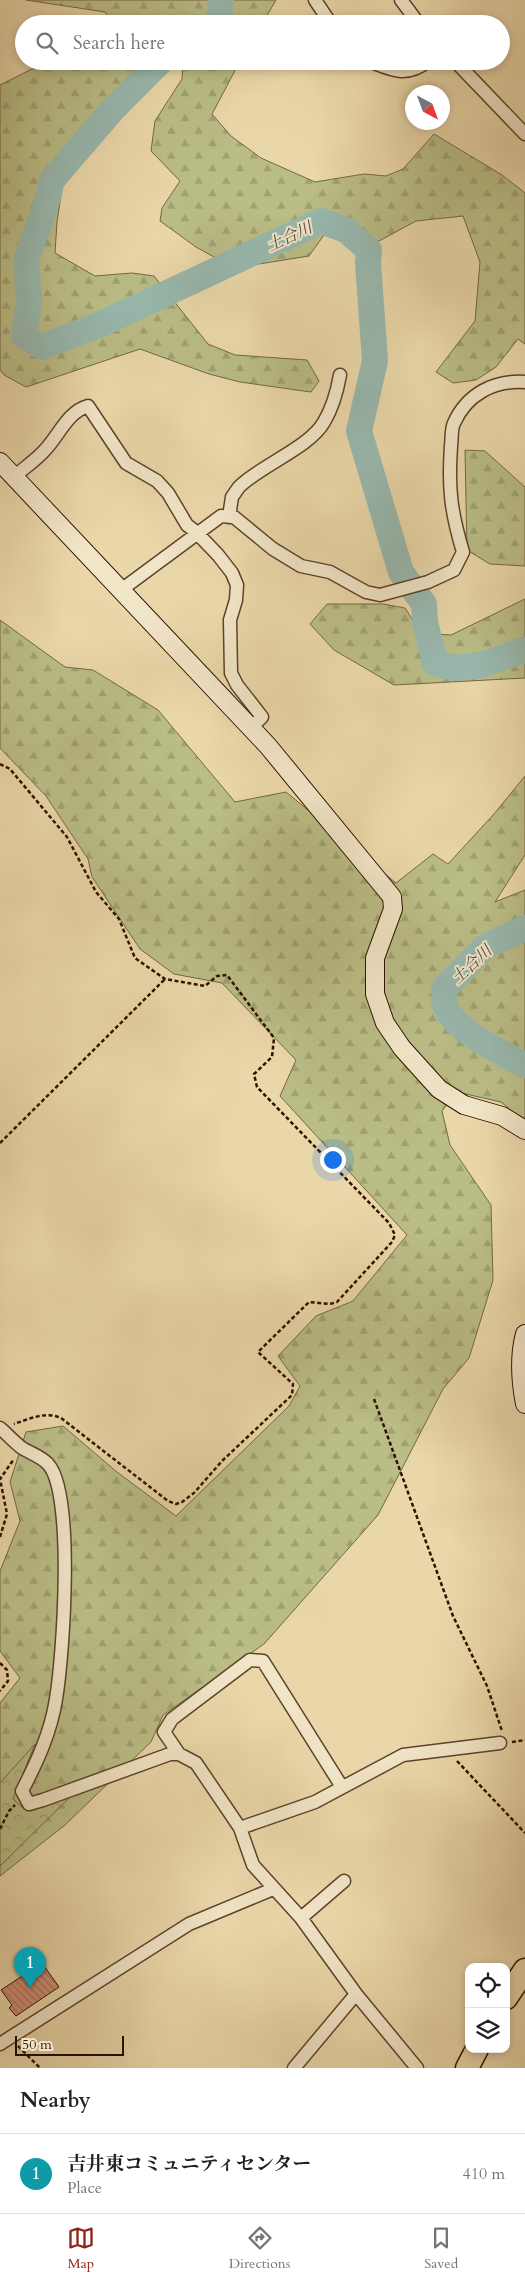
<!DOCTYPE html>
<meta charset="utf-8">
<style>
body{margin:0;font-family:Cardo,"Noto Serif JP",serif;background:#f6f6f6;color:#202124}
.controls{position:absolute;right:15px;bottom:15px;display:grid;overflow:hidden;border-radius:10px;box-shadow:0 2px 8px #0003}
.controls button{width:45px;height:45px;display:grid;place-items:center;padding:0;border:0;border-bottom:1px solid #e0e0e0;background:#fff;color:#202124;font:25px sans-serif}
.compass{position:absolute;left:405px;top:85px;width:45px;height:45px;border-radius:50%;background:#fff;box-shadow:0 2px 8px #0003;rotate:139deg}
.scale{position:absolute;left:15px;bottom:12px;width:109px;box-sizing:border-box;padding-left:5px;border:2px solid #2f1102;border-top:0;font-size:14px;line-height:18px;white-space:nowrap;color:#2f1102;-webkit-text-stroke:4px #f1e5c7;paint-order:stroke}
.you{position:absolute;left:332px;top:1159px;width:18px;height:18px;margin:-12px;border:4px solid #fff;border-radius:50%;background:#1a73e8;box-shadow:0 0 0 8px #1a73e833}
.badge{display:grid;place-items:center;width:32px;height:32px;border-radius:50%;background:#8f2418;color:#fff;font-size:16px;font-weight:700}
.pin{position:absolute;translate:-50% -41px;filter:drop-shadow(0 1px 2px #0008)}
.pin::after{content:'';position:absolute;top:26px;width:18px;height:15px;background:inherit;clip-path:polygon(0 0,100% 0,50% 100%)}
.list{margin:0;padding:0;list-style:none}
h2{display:flex;justify-content:space-between;align-items:center;height:65px;margin:0;padding:0 20px;font-size:21px}
h2 small{font-size:16px;font-weight:400;color:#757577}
.list li{display:grid;grid-template-columns:32px 1fr auto;gap:15px;align-items:center;box-sizing:border-box;height:80px;padding:0 20px;border-top:1px solid #e0e0e0}
.list b{display:block;font-size:19px;white-space:nowrap}
.list p{margin:0;font-size:16px;white-space:nowrap;color:#757577}
.list em{font-size:16px;font-style:normal;color:#757577}
.icon{flex:none;width:28px;height:28px;fill:none;stroke:currentColor;stroke-width:2;stroke-linecap:round;stroke-linejoin:round}
.map{position:relative;flex:none;width:525px;height:2068px;overflow:hidden}
.search{position:absolute;background:#fff;box-shadow:0 2px 8px #0003;left:15px;right:15px;top:15px;height:55px;display:flex;align-items:center;gap:12px;box-sizing:border-box;padding:0 18px;border-radius:28px;color:#757577;font-size:19px}
.sheet{height:145px;background:#fff}
nav{display:flex;justify-content:space-around;align-items:center;box-sizing:border-box;height:70px;border-top:1px solid #e0e0e0;background:#fff;font-size:14px;color:#757577}
nav a{display:grid;justify-items:center;gap:2px}
nav .on{color:#8f2418}
.map>svg:first-child{display:block}
.forest{fill:url(#forest-firs);stroke:#746744}
.park{fill:url(#park-crowns);stroke:#746744}
.lines{fill:none;stroke-linecap:round;stroke-linejoin:round}
.river{stroke:#98b8ae;stroke-width:26}
.building{fill:url(#building-back-hatch);stroke:#2f1102}
.street-casing{stroke:#5e422c;stroke-width:15}
.secondary-casing{stroke:#2f1102;stroke-width:20}
.highway-casing{stroke:#2f1102;stroke-width:25}
.path{stroke:#2f1102;stroke-width:2.5;stroke-dasharray:4 2.5;stroke-linecap:butt}
.street{stroke:#f1e5c7;stroke-width:12}
.secondary{stroke:#f1e5c7;stroke-width:18}
.highway{stroke:#ead7a9;stroke-width:22}
.labels{text-anchor:middle;stroke-width:4;stroke-linejoin:round;paint-order:stroke}
.water-label{font-size:16px;font-style:italic;fill:#544b3e;stroke:#f1e5c7}
</style>
<div class="map">
<svg width="525" height="2068" viewBox="0 0 525 2068">
<defs>
<pattern id="forest-firs" width="22" height="20" patternUnits="userSpaceOnUse" patternTransform="scale(1.25)"><rect width="22" height="20" fill="#babd86"/><path d="M5 1l3.5 6h-7zM16 11l3.5 6h-7z" fill="#a0a172"/></pattern>
<pattern id="park-crowns" width="20" height="18" patternUnits="userSpaceOnUse" patternTransform="scale(1.25)"><rect width="20" height="18" fill="#babd86"/><path d="M2 6a3 3 0 1 1 6 0M12 15a3 3 0 1 1 6 0" fill="none" stroke="#a0a172"/></pattern>
<pattern id="building-back-hatch" width="6" height="6" patternUnits="userSpaceOnUse" patternTransform="scale(1.25)"><rect width="6" height="6" fill="#cf8e78"/><path d="M-1 5l2 2M0 0l6 6M5-1l2 2" fill="none" stroke="#a87360"/></pattern>
</defs>
<rect width="100%" height="100%" fill="#ead7a9"/>
<filter id="stains"><feTurbulence type="fractalNoise" baseFrequency=".004" numOctaves="4"/><feColorMatrix values="0 0 0 0 .2 0 0 0 0 .09 0 0 0 0 .02 0 0 0 .5 -.17"/></filter>
<radialGradient id="worn" r=".72"><stop offset=".6" stop-color="#630" stop-opacity="0"/><stop offset="1" stop-color="#630" stop-opacity=".3"/></radialGradient>
<path class="forest" d="M26,0H276L262,24H113L105,12Z
M48,61H240L212,114L231,136L261,158L315,182L364,174L386,176L403,169L434,134L502,175L525,193V344L518,339L496,367L476,380L453,383L436,372L475,321L480,262L463,216L416,221L379,241L324,235L309,256L234,268L196,247L160,221L162,208L180,181L151,151L155,121L182,79L183,65L170,68L64,175L57,222L55,253L95,276L132,273L154,276L208,344L235,355L307,360L319,381L311,392L240,382L209,374L140,349L26,387L4,375L0,370V85Z
M465,450L485,451L525,487V566L490,564L467,550Z
M525,599V678L394,685L334,650L310,624L327,604H383L405,608L421,633L451,635Z
M0,620L65,667L93,670L158,710L235,802L286,792L396,883L433,854L448,864L494,814L525,776V855L495,902L525,890V1122L501,1102L457,1092L442,1111L450,1145L491,1205L493,1280L469,1358L443,1389L378,1515L264,1644L163,1715L151,1742L65,1825L0,1876V1703L20,1678L0,1651V1571L20,1521L10,1482L26,1432L63,1426L117,1472L176,1516L289,1406L300,1386L278,1356L316,1316L353,1301L407,1235L280,1096L296,1060L222,983L174,974L140,949L92,877L88,859L46,796L0,748Z"/>
<path class="park" d="M35,1744L13,1799L24,1809L31,1811L71,1796L0,1866V1783Z"/>
<g class="lines">
<path class="river" d="M218,24L221,0
M161,61L114,108L52,180L46,205L26,260L29,301L24,336L42,347L101,324L321,221L346,230L369,250L368,263L375,361L359,431L401,572L424,604L425,622L435,663L455,668L481,665L525,650
M525,928L485,947L444,989C444,995 443,1003 446,1008C457,1032 502,1053 525,1065"/>
</g>
<path class="building" d="M42,1963L59,1987L16,2016L9,2008L12,2005L1,1990Z"/>
<g class="lines">
<g class="street-casing">
<path id="street" d="M315,0L331,24
M401,0L419,24
M369,61C392,70 406,78 428,61
M455,61L525,134
M14,477C24,468 36,460 44,451C59,436 67,412 88,406L126,463L157,481L168,493L187,525L196,532L218,555L232,573L237,585L236,600L230,620L231,673L237,685L262,717L251,728
M229,517L232,497L239,487C261,465 309,448 324,422C333,407 337,392 340,375
M121,590L221,516L234,517L273,549L301,566L330,572L366,592L380,595L428,582L454,570L463,552C451,512 448,489 451,446C452,439 451,429 454,423C467,394 494,380 525,382
M0,1428C7,1434 14,1442 22,1448C30,1453 42,1457 48,1464C75,1493 63,1658 56,1699C51,1732 37,1762 22,1791L29,1804L43,1800L170,1754H179L196,1763L240,1828L253,1865L301,1918L356,1994L417,2068
M179,1754L164,1732L172,1719L250,1660L263,1661L342,1787
M240,1828L315,1802L403,1755L500,1743
M301,1918L344,1881
M0,2044L189,1924L273,1889
M294,2068L356,1994"/>
</g>
<g class="secondary-casing">
<path id="secondary" d="M0,462L268,746L392,897L393,909L375,958V994L385,1023L402,1048L439,1089L464,1105L502,1116L525,1130
M525,1334C519,1356 521,1383 525,1404"/>
</g>
<g class="highway-casing">
<path id="highway" d="M506,1998L525,1970
M467,2068L477,2049"/>
</g>
<path class="path" d="M0,764L10,769L67,837L96,892L119,919L135,958L165,979L205,986L217,976L227,975L274,1038L272,1057L254,1074L257,1087L389,1223L395,1235L392,1242L337,1302L330,1304L309,1302L258,1352L293,1384L292,1395L222,1461L194,1493L182,1502L176,1504L168,1501L61,1418C45,1411 29,1419 14,1424
M0,1143L165,979
M374,1399L453,1616L487,1686L502,1731
M0,1537L7,1514L0,1479L14,1459
M0,1663L7,1670L8,1681L0,1691
M512,1742L525,1740
M457,1761L525,1833
M0,1829L9,1811L15,1805
M18,2046L40,2068"/>
<use href="#street" class="street"/>
<use href="#secondary" class="secondary"/>
<use href="#highway" class="highway"/>
</g>
<g class="labels">
<g class="water-label">
<text transform="translate(289 236) rotate(-25)" y="6">土合川</text>
<text transform="translate(471 964) rotate(-43)" y="6">土合川</text>
</g>
</g>
<rect width="100%" height="100%" filter="url(#stains)"/>
<rect width="100%" height="100%" fill="url(#worn)"/>
</svg>
<div class="controls">
<button><svg class="icon" aria-label="locate" viewBox="0 0 24 24"><circle cx="12" cy="12" r="6"/><path d="M12 2v4M12 18v4M2 12h4M18 12h4"/></svg></button>
<button><svg class="icon" aria-label="layers" viewBox="0 0 24 24"><path d="M12 4l9 5-9 5-9-5zM3 14l9 5 9-5"/></svg></button>
</div>
<svg class="compass" viewBox="-18 -18 36 36"><path d="M0-13l5 13h-10z" fill="#e53935"/><path d="M0 13l5-13h-10z" fill="#757577"/></svg>
<div class="scale">50 m</div>
<div class="you"></div>
<div class="pin badge" style="left:30px;top:1988px;background:#0f9aa8">1</div>
<div class="search"><svg class="icon" aria-label="search" viewBox="0 0 24 24"><circle cx="10" cy="10" r="6"/><path d="M15 15l6 6"/></svg>Search here</div>
</div>
<section class="sheet">
<h2>Nearby<small></small></h2>
<ul class="list">
<li><span class="badge" style="background:#0f9aa8">1</span><div><b>吉井東コミュニティセンター</b><p>Place</p></div><em>410 m</em></li>
</ul>
</section>
<nav>
<a class="on"><svg class="icon" aria-label="map" viewBox="0 0 24 24"><path d="M3 6l6-2 6 2 6-2v14l-6 2-6-2-6 2zM9 4v14M15 6v14"/></svg>Map</a>
<a><svg class="icon" aria-label="directions" viewBox="0 0 24 24"><path d="M12 3l9 9-9 9-9-9zM9 14v-3h6M13 9l2 2-2 2"/></svg>Directions</a>
<a><svg class="icon" aria-label="saved" viewBox="0 0 24 24"><path d="M7 4h10v16l-5-4-5 4z"/></svg>Saved</a>
</nav>
